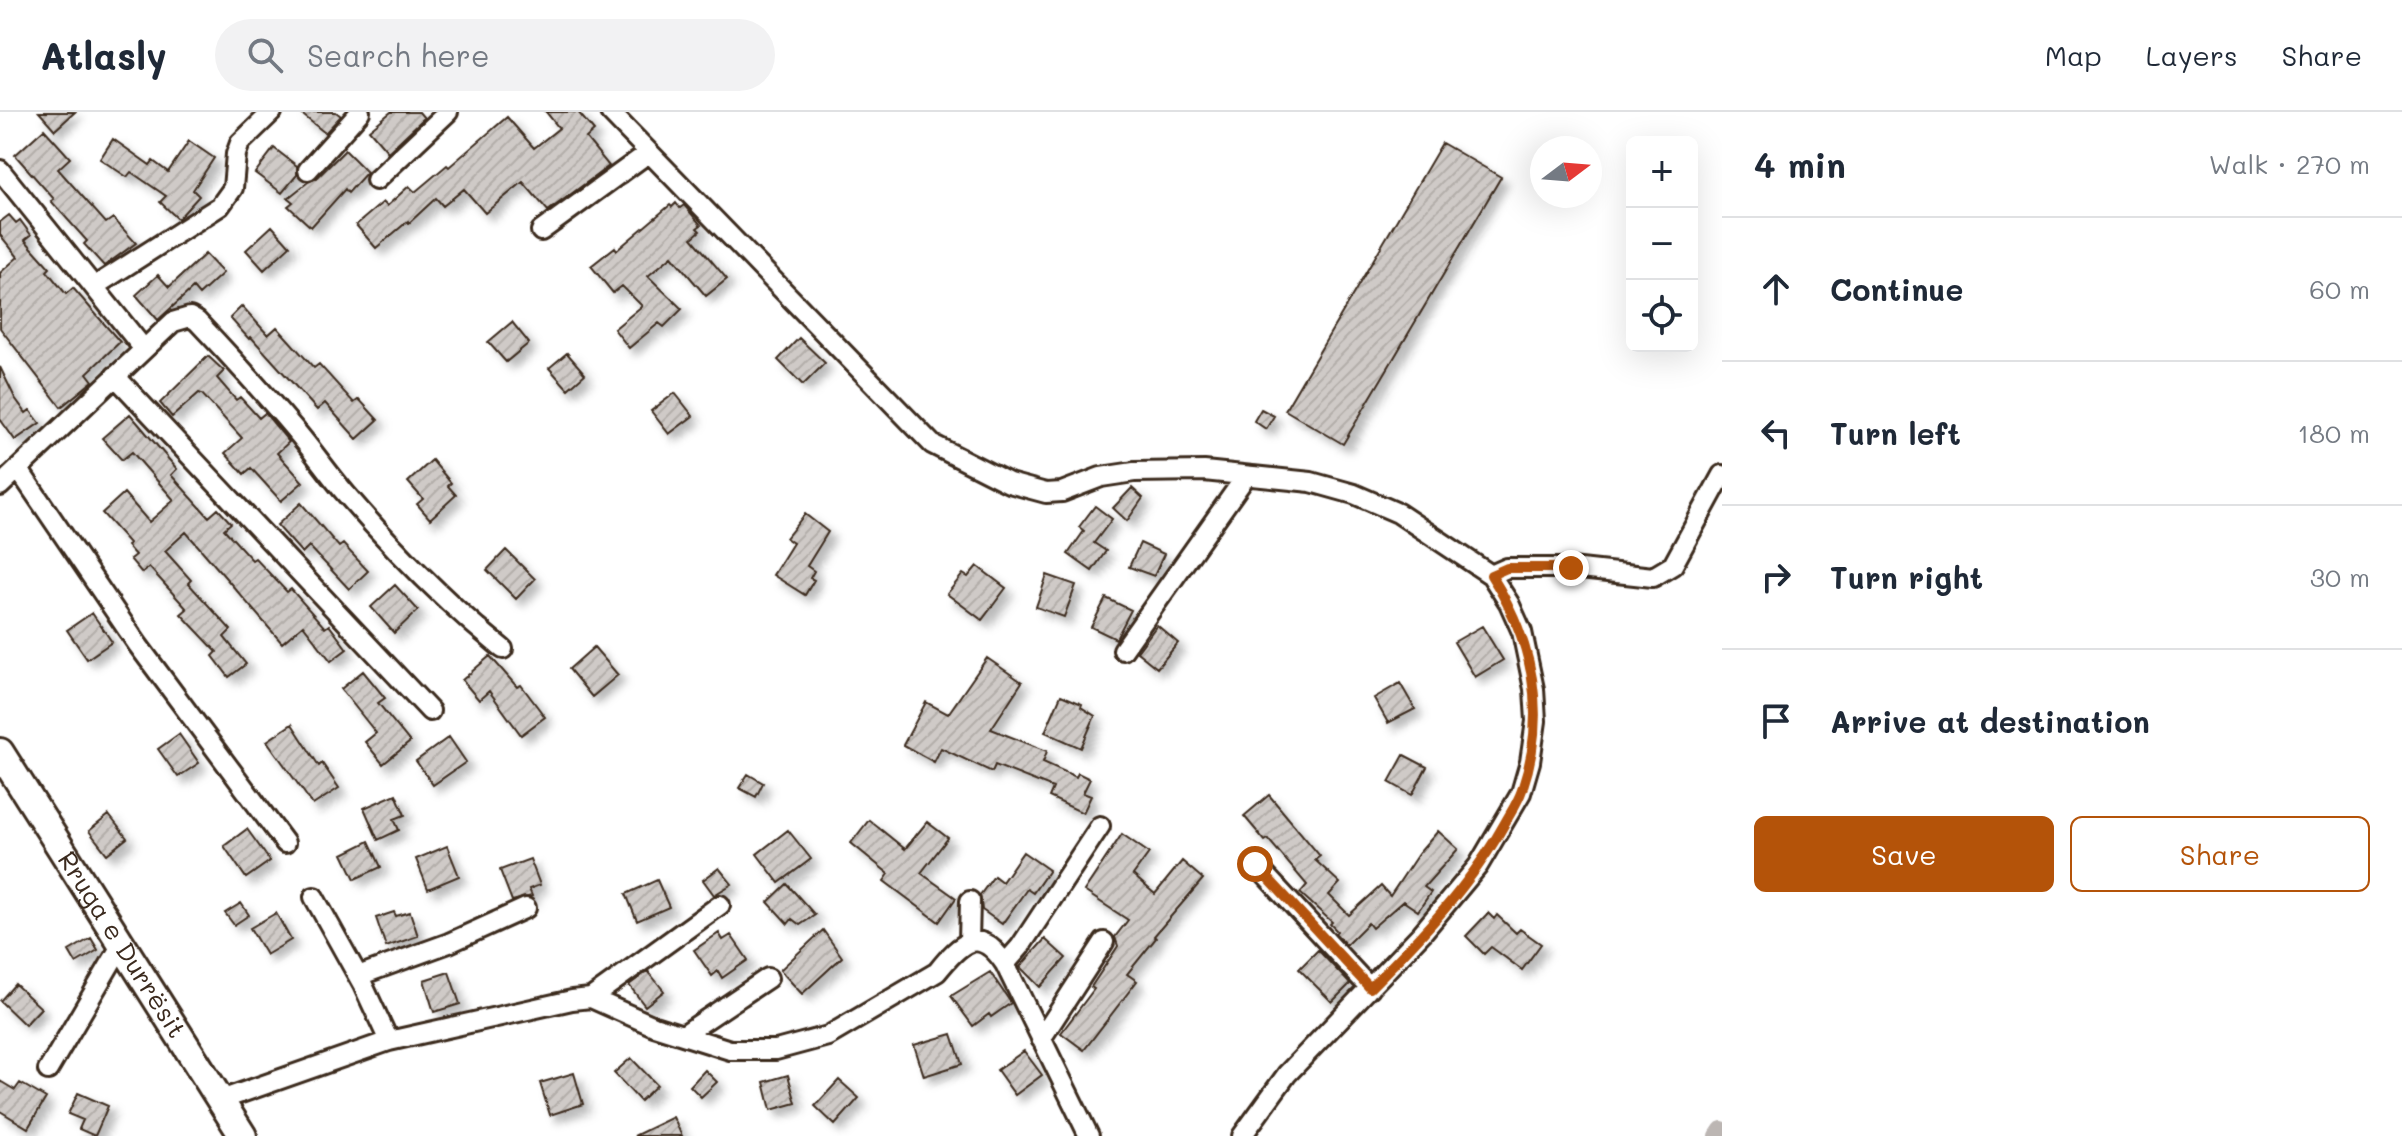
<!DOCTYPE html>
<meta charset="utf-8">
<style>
body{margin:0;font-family:Mali,sans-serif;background:#f2f2f3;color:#1f2937}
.controls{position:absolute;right:24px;top:24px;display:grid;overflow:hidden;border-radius:12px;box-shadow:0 8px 32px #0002}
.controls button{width:72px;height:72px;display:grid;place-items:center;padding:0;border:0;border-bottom:2px solid #e0e1e3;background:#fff;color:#1f2937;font:40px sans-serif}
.compass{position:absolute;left:1530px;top:24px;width:72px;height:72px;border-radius:50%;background:#fff;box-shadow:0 8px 32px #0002;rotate:74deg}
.stop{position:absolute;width:24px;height:24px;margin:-18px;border:6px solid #b45309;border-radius:50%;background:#fff}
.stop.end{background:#b45309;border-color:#fff;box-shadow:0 2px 8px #0008}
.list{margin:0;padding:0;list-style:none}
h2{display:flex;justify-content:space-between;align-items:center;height:104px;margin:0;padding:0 32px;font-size:34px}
h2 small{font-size:26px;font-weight:400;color:#747a83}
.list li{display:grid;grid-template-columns:52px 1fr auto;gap:24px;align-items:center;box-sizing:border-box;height:144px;padding:0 32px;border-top:2px solid #e0e1e3}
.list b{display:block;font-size:30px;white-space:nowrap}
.list em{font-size:26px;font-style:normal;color:#747a83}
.actions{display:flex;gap:16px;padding:24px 32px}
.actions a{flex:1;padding:18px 0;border:2px solid #b45309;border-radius:12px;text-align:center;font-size:28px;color:#b45309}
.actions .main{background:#b45309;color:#fff}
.icon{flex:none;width:44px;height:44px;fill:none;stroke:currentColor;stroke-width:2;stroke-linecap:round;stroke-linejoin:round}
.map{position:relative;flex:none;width:1722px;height:1024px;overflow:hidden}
header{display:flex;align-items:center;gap:48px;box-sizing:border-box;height:112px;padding:0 40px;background:#fff;border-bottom:2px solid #e0e1e3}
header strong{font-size:38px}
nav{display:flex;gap:44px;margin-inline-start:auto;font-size:28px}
.search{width:560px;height:72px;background:#f2f2f3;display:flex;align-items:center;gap:20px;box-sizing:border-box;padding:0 28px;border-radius:44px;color:#747a83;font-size:30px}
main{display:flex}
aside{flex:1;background:#fff}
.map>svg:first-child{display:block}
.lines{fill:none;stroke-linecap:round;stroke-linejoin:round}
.canal{stroke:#bcb6b3;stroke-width:18}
.building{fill:url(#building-hatch);stroke:#3b2a1e;stroke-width:2;filter:url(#shadow)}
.minor-casing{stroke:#3b2a1e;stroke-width:24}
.secondary-casing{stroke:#3b2a1e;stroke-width:32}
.minor{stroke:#fff;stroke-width:18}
.secondary{stroke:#fff;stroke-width:26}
.route{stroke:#b45309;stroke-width:10}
.labels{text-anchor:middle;stroke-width:7;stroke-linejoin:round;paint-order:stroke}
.street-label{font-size:26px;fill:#3b2a1e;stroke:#fff}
</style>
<header>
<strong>Atlasly</strong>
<div class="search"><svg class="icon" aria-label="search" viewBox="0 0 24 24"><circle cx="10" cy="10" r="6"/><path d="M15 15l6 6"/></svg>Search here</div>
<nav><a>Map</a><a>Layers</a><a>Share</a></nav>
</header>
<main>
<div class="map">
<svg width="1722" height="1024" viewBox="0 0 1722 1024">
<defs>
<pattern id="building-hatch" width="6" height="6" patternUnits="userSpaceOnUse" patternTransform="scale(2)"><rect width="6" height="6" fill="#cfcac7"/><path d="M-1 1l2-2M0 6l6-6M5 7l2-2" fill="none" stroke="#b3aeaa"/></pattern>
<filter id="shadow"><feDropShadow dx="7" dy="7" stdDeviation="4" flood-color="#0004"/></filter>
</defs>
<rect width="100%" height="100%" fill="#fff"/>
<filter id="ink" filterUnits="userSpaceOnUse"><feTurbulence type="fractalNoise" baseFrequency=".0125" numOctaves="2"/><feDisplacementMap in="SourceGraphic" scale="16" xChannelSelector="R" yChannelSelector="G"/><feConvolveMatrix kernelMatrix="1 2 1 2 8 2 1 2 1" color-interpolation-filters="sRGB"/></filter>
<g filter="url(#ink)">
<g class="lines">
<path class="canal" d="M1718,1024L1722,1018"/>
</g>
<path class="building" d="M39,0H75L55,18Z
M299,0H336L341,4L325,21Z
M391,0H419L424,6L388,40L369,18Z
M546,0H578L594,19L586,26L609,54L548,99L523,70L485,101L464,77L443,94L436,86L409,111L408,109L376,136L356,113L383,90L387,94L409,74L415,80L447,53L449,55L507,5L534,36L559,16Z
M44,17L70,46L58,57L106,111L113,106L136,131L104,154L84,132L87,129L51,89L54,87L15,43Z
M113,27L150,53L153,49L168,60L189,29L214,46L193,78L199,84L178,107L160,90L166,84L131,60L127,65L100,47Z
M1442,31L1501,65L1343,332L1285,298Z
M274,36L297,54V63L282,81L255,61Z
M345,38L367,60L348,81L345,77L311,115L288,94L293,90L288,86L308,70L317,66Z
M676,91L680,96L684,93L701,113L697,116L700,119L692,126L727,167L706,184L672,144L648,164L682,197L664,215L659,211L629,236L614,217L642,194L622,174L613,181L591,154L615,135L617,138L670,93L672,95Z
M9,103L16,111L20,108L31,123L25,128L50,156L47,159L66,182L73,176L120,230L87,261L93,269L61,295L0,216V161L18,145L0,123V110Z
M272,114L290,134L264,158L246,138Z
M205,142L223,161L199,183L193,176L158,208L136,183L158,163L169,175Z
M242,194L268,223L277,215L314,256L319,252L354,291L359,287L378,308L357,327L325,291L317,298L251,225L249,227L230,206Z
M512,210L529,231L506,250L488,230Z
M799,226L825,251L803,273L778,248Z
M567,241L585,262L568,277L549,256Z
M208,244L224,259L217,266L236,288L240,285L259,306L265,301L289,330L277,341L303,370L281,389L251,356L244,362L225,341L242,326L202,282L199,281L172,305L160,291Z
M0,255L15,286L26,301L30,298L40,311L15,328L0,307Z
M675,281L693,304L669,322L651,299Z
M1261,297L1274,304L1266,317L1254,309Z
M130,302L177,357L171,363L209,405L218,397L231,411L224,417L252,448L255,446L287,480L291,477L325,516L329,513L347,537L331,549L303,513L282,531L186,420L165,439L191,468L188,471L231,518L224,525L246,552L229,565L213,544L217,540L181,502L187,497L149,455L142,461L130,447L135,443L127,434L129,431L102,401L124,381L149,410L174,388L132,340L122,348L102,326Z
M432,348L451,371L448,374L456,383L430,407L417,392L423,387L408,370Z
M1132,376L1143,386L1127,409L1113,396Z
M301,391L339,435L343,432L368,459L349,477L309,434L302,441L277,413Z
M1095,394L1112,407L1094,431L1106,439L1092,459L1068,442L1084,419L1079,415Z
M805,402L828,420L807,454L814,459L810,466L814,468L805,483L773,463L793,431L786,426Z
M1140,431L1164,442L1154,464L1129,455Z
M506,438L535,467L516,487L487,458Z
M977,454L1006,476L982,508L947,482L963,462L968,465Z
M1047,463L1076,473L1064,505L1036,495Z
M395,473L418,498L394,521L371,495Z
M1106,486L1131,498L1116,527L1091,515Z
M92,501L112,530L87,547L67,518Z
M1157,513L1178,531L1157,556L1137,540Z
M1482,514L1503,548L1475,565L1454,530Z
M594,535L618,563L592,585L569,557Z
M490,544L517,575L521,573L545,605L521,623L489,579L479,588L462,568Z
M987,546L1022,570L991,617L1047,639L1043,650L1076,665L1078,661L1090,667L1083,681L1091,684L1083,701L1049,685L1053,676L995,653L992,660L941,636L934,650L903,633L926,590L948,602Z
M363,559L385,586L378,591L410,630L383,652L365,630L376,621L341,577Z
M1400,571L1415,597L1388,611L1374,586Z
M1061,583L1082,592L1081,595L1095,604L1081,636L1045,620Z
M292,612L319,654L322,651L339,676L313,693L267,629Z
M179,622L199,651L178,665L158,637Z
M449,625L466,650L433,673L416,649Z
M1404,643L1427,655L1412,683L1389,670Z
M748,662L763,671L756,685L739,676Z
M396,682L405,703L394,707L399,718L378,728L364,696Z
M1269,683L1320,744L1315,748L1340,771L1329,783L1349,803L1381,774L1390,784L1418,742L1438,719L1458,737L1424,775L1431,780L1418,799L1403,789L1372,816L1368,811L1346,833L1335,821L1337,819L1330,812L1332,810L1300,781L1307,773L1268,727L1265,729L1244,704Z
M109,703L127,726L107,742L89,719Z
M869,708L905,737L927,710L948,726L921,761L956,786L939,810L884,769L889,762L851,731Z
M247,717L270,749L246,766L224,734Z
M788,718L811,747L779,771L757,742Z
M1122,722L1149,741L1133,763L1155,782L1182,749L1203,767L1154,824L1156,826L1127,862L1137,869L1084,938L1061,921L1094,877L1091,875L1118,834L1115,825L1128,808L1084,779Z
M369,729L381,755L355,767L343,742Z
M447,734L459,764L428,777L416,747Z
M1023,740L1049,758L1033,781L1027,777L1002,812L982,798L980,783L994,764L1002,770Z
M530,747L540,773L529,777L532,784L512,789L500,758Z
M719,756L732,772L714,783L703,768Z
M657,768L669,795L637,809L626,782Z
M787,772L815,803L800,813L792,807L788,812L768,790Z
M241,791L249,803L234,813L225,801Z
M394,800L396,804L410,800L418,824L386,835L376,806Z
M276,801L291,828L266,843L250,816Z
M1488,801L1494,807L1497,803L1516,821L1520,817L1541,832L1522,858L1491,835L1484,842L1466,824Z
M823,818L842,845L802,882L780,858Z
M719,821L723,828L731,823L748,848L722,866L718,859L712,864L694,838Z
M91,826L98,838L76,851L69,839Z
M1045,827L1066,846L1040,875L1020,855Z
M1318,838L1350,872L1332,890L1299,857Z
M648,859L664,879L645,894L629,873Z
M449,860L460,892L434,900L424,868Z
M990,860L1011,891L991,905L989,902L973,914L951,884Z
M15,872L41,896L25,913L0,889Z
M952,922L962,952L924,964L914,933Z
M1024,939L1042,963L1015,983L997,958Z
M631,946L657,973L640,989L614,961Z
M705,958L717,970L701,985L690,974Z
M574,961L583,992L550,1003L540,971Z
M788,963L796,991L771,998L764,970Z
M839,968L859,986L835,1013L815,994Z
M0,969L15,978L20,971L46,986L28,1016L0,999Z
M78,981L108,994L95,1024L79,1017L83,1008L68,1002Z
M673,1005L682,1024H634Z"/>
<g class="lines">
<g class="minor-casing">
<path id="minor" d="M610,0L932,332L1009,371L1046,381L1062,380L1101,365L1134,360L1204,359L1311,370L1354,382L1398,401L1491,463L1509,491L1522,520L1534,577L1536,609L1530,650L1521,681L1478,754L1422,821L1287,962L1242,1024
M0,58L143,236
M308,58L360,0
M376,68L448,0
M541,119L648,41
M95,174L220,94L233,76L236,42L240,31L272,0
M115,264L430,599
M19,358L138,533L285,731
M0,374L173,210L190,205L197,209C231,245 264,281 296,319C313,339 328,361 346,382C393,437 446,491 503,537
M1491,463L1507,456H1571L1653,465L1673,453L1722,363
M1123,538L1246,364
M1255,752L1370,876
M314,785L363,873L389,929
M969,829L970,789
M1005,852L1020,835L1100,714
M358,864L449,831L526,796
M591,886L720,793
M683,923L768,866
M1041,927L1104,830
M48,958L122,832
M221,988L389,929L572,888L591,886L654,914L730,938H776L828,924L937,860C961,830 979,813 1005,852L1089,1024"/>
</g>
<g class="secondary-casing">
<g id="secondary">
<path id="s1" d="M0,640L243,1024"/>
</g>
</g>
<use href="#minor" class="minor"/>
<use href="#secondary" class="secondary"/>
</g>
</g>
<g class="lines" filter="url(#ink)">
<path class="route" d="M1255,752L1370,876C1420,826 1471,773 1505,711C1511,700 1518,690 1522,678C1548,602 1533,529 1491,463L1507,456H1571"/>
</g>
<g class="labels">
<g class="street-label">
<text dy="9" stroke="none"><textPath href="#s1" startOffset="228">Rruga e Durrësit</textPath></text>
</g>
</g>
</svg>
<div class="controls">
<button>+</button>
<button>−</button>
<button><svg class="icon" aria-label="locate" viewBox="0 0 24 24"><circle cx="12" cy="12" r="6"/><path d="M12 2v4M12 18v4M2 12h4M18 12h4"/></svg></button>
</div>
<svg class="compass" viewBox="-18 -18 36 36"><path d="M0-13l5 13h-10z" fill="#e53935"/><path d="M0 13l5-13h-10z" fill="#747a83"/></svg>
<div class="stop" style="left:1255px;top:752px"></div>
<div class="stop end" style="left:1571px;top:456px"></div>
</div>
<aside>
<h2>4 min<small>Walk · 270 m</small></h2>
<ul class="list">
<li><svg class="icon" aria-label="ahead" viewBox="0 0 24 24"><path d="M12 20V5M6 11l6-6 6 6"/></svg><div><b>Continue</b></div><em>60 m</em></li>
<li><svg class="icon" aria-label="left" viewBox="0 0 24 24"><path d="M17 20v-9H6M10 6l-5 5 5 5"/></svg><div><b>Turn left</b></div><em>180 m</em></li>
<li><svg class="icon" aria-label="right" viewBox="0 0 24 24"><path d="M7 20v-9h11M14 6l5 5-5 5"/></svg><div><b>Turn right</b></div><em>30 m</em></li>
<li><svg class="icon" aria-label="arrive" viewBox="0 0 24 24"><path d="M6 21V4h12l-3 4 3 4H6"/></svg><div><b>Arrive at destination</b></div></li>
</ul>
<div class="actions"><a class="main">Save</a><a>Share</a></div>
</aside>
</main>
